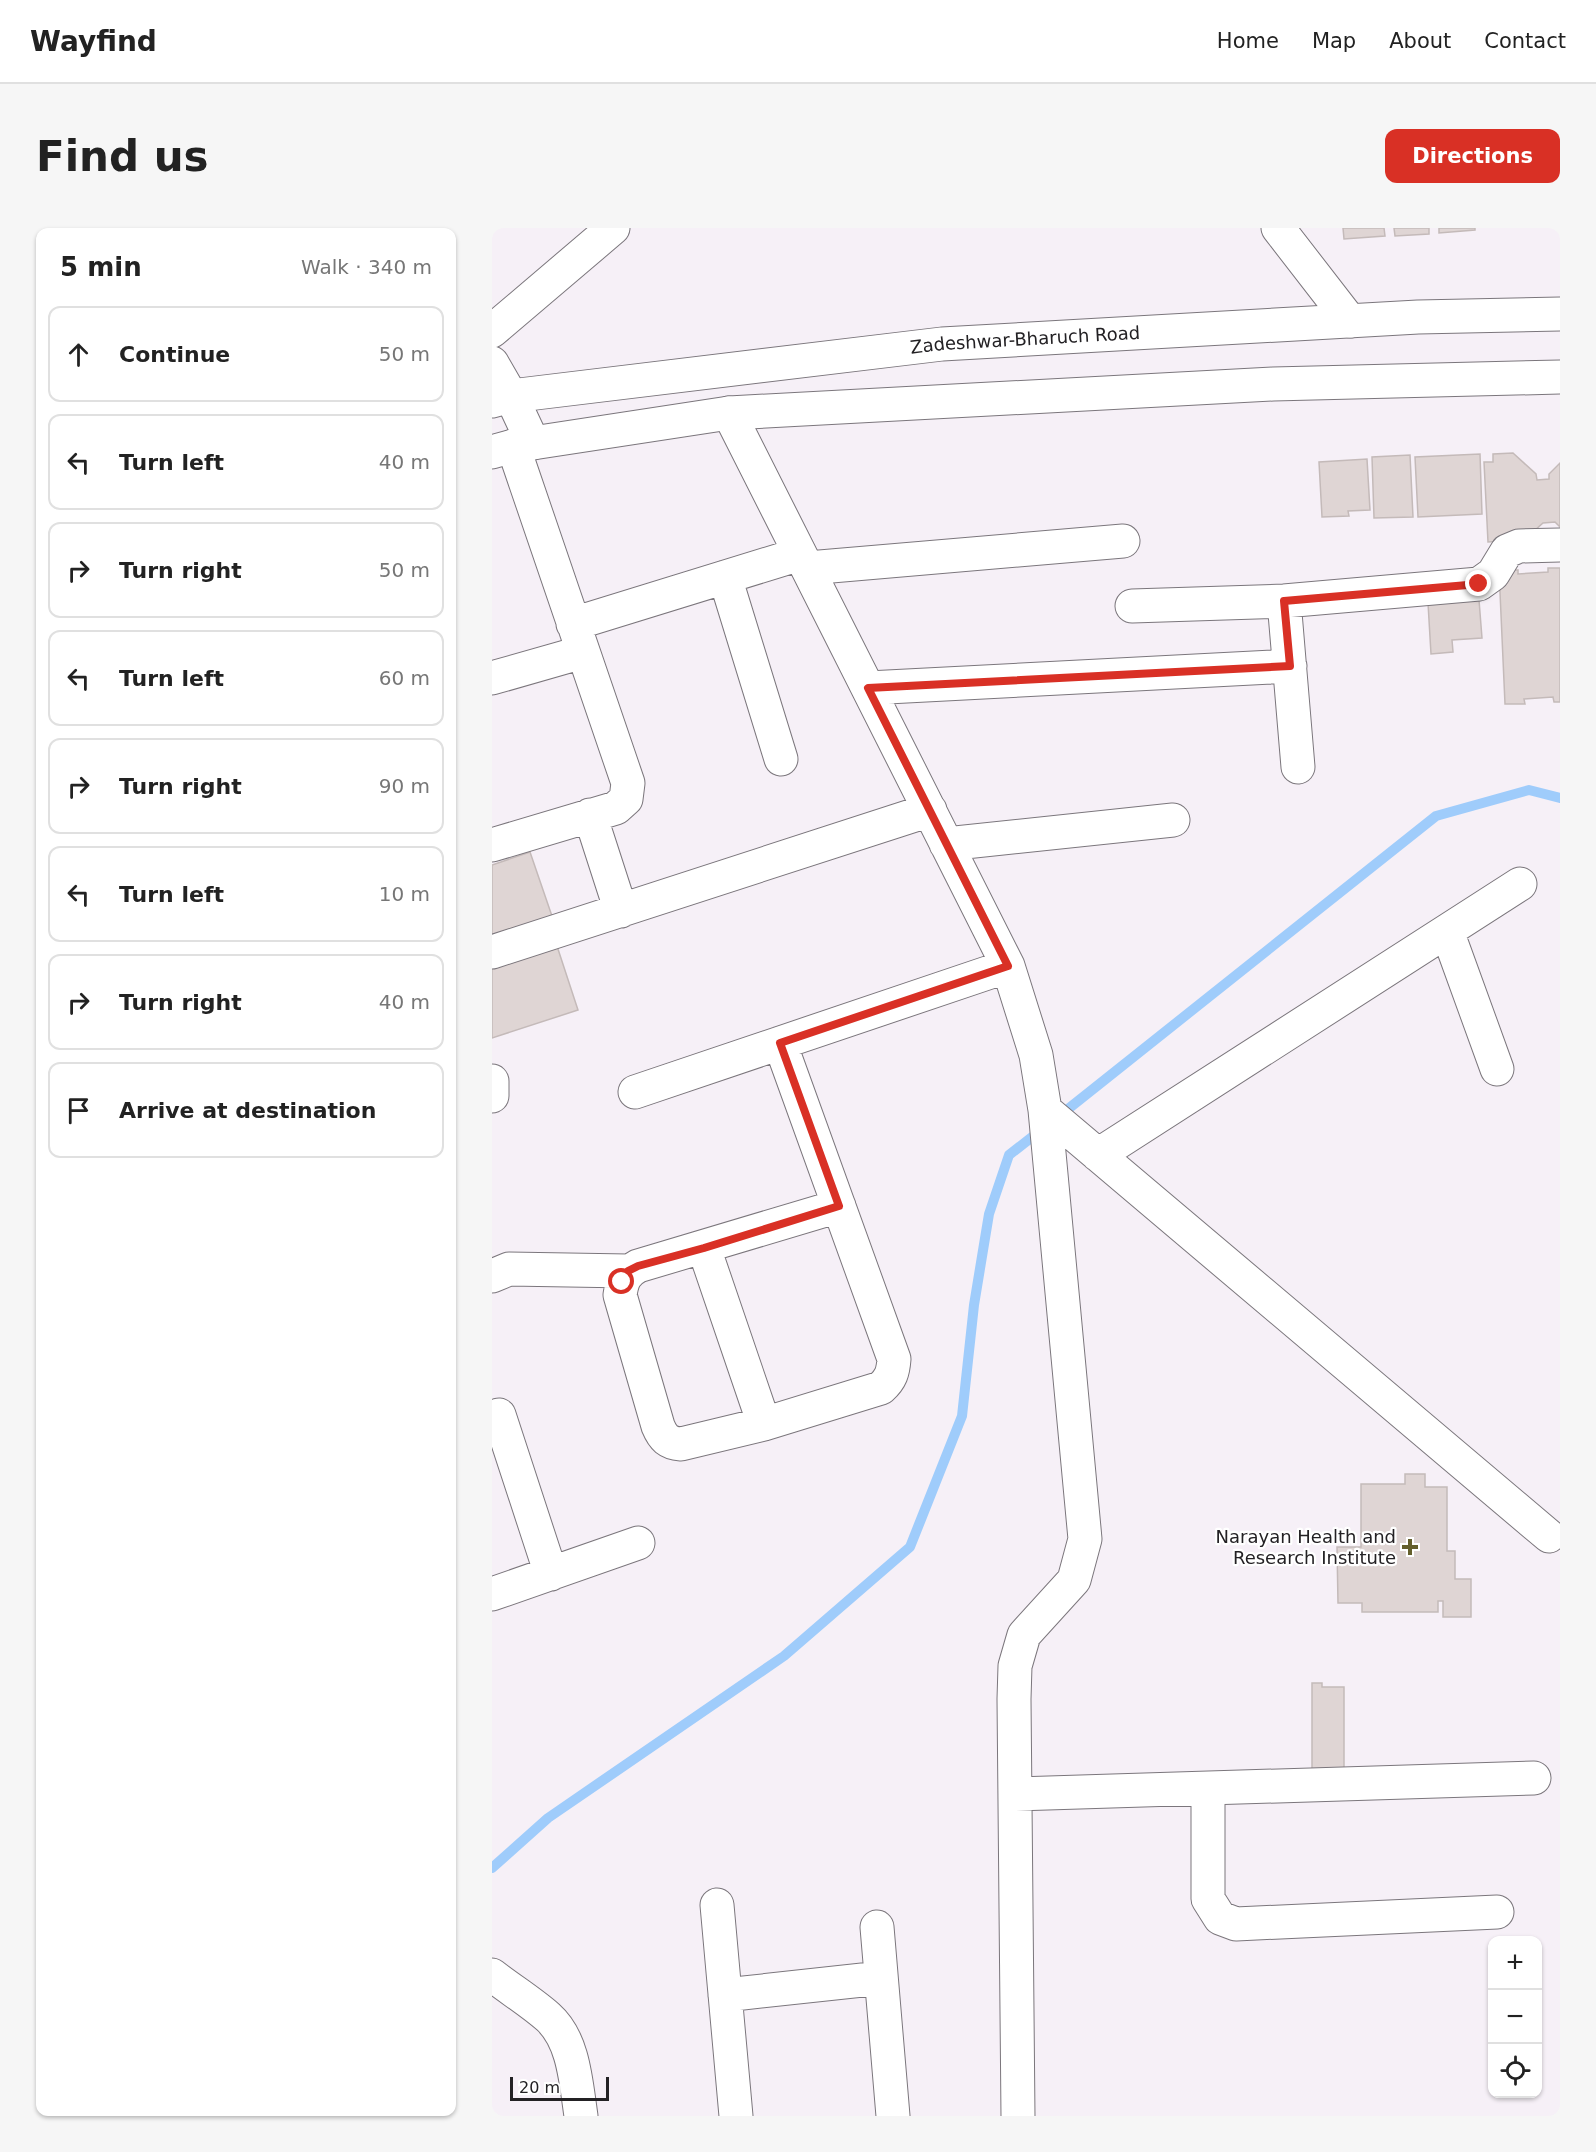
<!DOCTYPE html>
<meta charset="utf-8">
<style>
body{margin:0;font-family:"DejaVu Sans",sans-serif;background:#f6f6f6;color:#222}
.controls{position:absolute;right:18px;bottom:18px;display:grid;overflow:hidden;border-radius:12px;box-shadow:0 2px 4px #0004}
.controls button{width:54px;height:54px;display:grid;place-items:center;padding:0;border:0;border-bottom:2px solid #e0e0e0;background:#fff;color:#222;font:30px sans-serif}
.scale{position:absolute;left:18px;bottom:15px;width:99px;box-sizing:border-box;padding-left:6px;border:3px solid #232124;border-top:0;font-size:16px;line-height:21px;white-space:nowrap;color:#232124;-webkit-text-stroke:4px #fff;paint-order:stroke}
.stop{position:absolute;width:18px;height:18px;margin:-14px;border:4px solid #d93025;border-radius:50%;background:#fff}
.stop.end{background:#d93025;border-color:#fff;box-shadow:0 2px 6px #0008}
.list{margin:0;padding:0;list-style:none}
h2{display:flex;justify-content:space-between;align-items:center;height:78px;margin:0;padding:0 24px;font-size:26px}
h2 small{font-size:20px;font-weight:400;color:#767676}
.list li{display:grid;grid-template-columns:39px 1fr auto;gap:18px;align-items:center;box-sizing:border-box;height:96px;margin:0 12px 12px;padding:0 12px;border:2px solid #e0e0e0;border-radius:12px}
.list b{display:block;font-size:22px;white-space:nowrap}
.list em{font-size:20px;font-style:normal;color:#767676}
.icon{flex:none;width:33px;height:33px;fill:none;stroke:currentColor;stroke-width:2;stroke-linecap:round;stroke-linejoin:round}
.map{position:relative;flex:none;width:1068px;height:1888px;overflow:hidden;border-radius:12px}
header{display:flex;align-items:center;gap:36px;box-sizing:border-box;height:84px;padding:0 30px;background:#fff;border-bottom:2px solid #e0e0e0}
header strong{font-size:28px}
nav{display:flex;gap:33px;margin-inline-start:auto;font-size:21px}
.intro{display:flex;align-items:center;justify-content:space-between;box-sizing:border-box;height:144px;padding:0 36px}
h1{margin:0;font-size:42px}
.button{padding:15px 27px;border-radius:12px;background:#d93025;color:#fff;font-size:21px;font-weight:700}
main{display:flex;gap:36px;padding:0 36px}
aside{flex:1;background:#fff;border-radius:12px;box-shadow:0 2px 4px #0004}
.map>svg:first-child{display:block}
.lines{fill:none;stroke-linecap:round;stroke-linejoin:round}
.stream{stroke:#9fccfb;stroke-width:10}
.building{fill:#dfd5d4;stroke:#c4bab9;stroke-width:1.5}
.minor-casing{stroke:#7b767c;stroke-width:35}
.major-casing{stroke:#7b767c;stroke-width:35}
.minor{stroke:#fff;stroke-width:33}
.major{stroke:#fff;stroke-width:33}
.route{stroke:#d93025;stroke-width:8}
.poi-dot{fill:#645f2c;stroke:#fff;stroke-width:2}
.labels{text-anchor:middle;stroke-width:4.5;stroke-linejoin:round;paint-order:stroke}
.street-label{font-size:18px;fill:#232124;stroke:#fff}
.poi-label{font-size:18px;fill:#232124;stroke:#fff;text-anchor:end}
</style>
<header>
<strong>Wayfind</strong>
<nav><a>Home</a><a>Map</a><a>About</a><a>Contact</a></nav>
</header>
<div class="intro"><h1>Find us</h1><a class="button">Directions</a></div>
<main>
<aside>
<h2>5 min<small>Walk · 340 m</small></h2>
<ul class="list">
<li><svg class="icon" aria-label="ahead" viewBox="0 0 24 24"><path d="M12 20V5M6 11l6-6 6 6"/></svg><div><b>Continue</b></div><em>50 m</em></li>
<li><svg class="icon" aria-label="left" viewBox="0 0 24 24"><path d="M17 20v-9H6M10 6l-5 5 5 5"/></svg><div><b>Turn left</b></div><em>40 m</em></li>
<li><svg class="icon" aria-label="right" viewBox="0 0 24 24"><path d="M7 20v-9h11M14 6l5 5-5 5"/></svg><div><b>Turn right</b></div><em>50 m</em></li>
<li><svg class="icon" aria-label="left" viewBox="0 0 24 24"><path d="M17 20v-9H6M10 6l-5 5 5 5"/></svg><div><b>Turn left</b></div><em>60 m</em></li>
<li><svg class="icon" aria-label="right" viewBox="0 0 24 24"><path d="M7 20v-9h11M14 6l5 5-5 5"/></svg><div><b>Turn right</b></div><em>90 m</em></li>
<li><svg class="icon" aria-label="left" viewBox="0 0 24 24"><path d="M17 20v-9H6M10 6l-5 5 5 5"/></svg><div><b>Turn left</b></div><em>10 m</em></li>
<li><svg class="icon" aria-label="right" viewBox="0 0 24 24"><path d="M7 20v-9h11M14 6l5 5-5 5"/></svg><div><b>Turn right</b></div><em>40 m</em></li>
<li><svg class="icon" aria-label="arrive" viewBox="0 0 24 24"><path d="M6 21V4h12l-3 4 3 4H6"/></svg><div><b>Arrive at destination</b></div></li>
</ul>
</aside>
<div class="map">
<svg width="1068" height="1888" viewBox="0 0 1068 1888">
<rect width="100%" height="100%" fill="#f6f0f7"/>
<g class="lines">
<path class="stream" d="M566,889L944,588L1037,562L1068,570
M0,1640L56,1590L292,1428L418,1319L470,1188L482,1077L497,986L517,927L549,902"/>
</g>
<path class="building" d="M851,0H892L893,8L852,11Z
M902,0H937V6L903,8Z
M947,0H983V2L947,5Z
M1021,225L1044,246L1045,252L1057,251V246L1068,235V299L1063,294L1051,295L1032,312L996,314L992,234H1001V226Z
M988,226L990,286L926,289L923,229Z
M918,227L921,289L882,290L880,229Z
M875,231L878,282L856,283L857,288L830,289L827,234Z
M1056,340H1068V474H1062L1061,469L1032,471L1033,476H1013L1007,342H1026V346L1056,344Z
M987,372L990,410L960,412L961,424L939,426L936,375Z
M38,624L61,691L0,711V637Z
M64,715L86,782L0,810V736Z
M913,1246H933V1259H955V1323H963V1351H979V1389H951V1373H946V1384H870V1375H846L845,1319H869V1256H913Z
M820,1455H830V1459H852V1545H820Z"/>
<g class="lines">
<g class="minor-casing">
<path id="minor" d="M786,0L858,93
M0,103L121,0
M237,185L516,738L544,827L553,882L593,1311L582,1352L532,1407L523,1438L522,1471L526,1888
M316,340L631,313
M233,349L289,531
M792,373L806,539
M640,378L792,373L987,356L1001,346L1015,323L1027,318L1068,317
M81,396L308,326
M0,450L91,424
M376,460L798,438
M98,587L129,683
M454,616L681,592
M0,617L124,580L134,571L136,555L21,218
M955,703L1005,841
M0,724L438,582
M288,815L402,1131C401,1144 399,1151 389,1160L272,1196L189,1216C176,1215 171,1210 166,1198L128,1067C130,1053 133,1045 146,1038L347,978
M0,853V868
M143,864L516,738
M553,882L1057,1308
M606,927L1028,656
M212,1020L272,1196
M0,1048L17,1041L136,1043
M7,1187L59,1346
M0,1366L146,1315
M716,1560V1671L728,1690L744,1696L1005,1684
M523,1566L1042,1550
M225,1677L244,1888
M385,1699L401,1888
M0,1747C18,1761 39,1774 56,1789C82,1812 84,1855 89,1888
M233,1767L389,1750"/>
</g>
<g class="major-casing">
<g id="major">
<path d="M0,135L19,168L41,215"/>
<path id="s1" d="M0,173L19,168L450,116L926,89L1068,86"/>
<path d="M0,224L21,218L237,185L781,156L1068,149"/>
</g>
</g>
<use href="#minor" class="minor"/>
<use href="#major" class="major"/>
</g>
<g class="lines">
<path class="route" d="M130,1054L136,1043L146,1038L212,1020L347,978L288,815L516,738L376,460L798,438L792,373L987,356"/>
</g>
<path class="poi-dot" d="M915 1310h6v6h6v6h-6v6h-6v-6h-6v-6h6z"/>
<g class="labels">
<g class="street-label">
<text dy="6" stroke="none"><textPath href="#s1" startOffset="537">Zadeshwar-Bharuch Road</textPath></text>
</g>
<g class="poi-label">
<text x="904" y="1315">Narayan Health and<tspan x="904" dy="21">Research Institute</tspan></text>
</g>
</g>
</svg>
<div class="controls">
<button>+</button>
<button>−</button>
<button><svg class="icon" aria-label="locate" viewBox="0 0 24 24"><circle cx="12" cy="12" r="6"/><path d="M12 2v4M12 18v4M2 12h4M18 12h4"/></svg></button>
</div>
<div class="scale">20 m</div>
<div class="stop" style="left:130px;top:1054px"></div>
<div class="stop end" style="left:987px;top:356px"></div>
</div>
</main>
